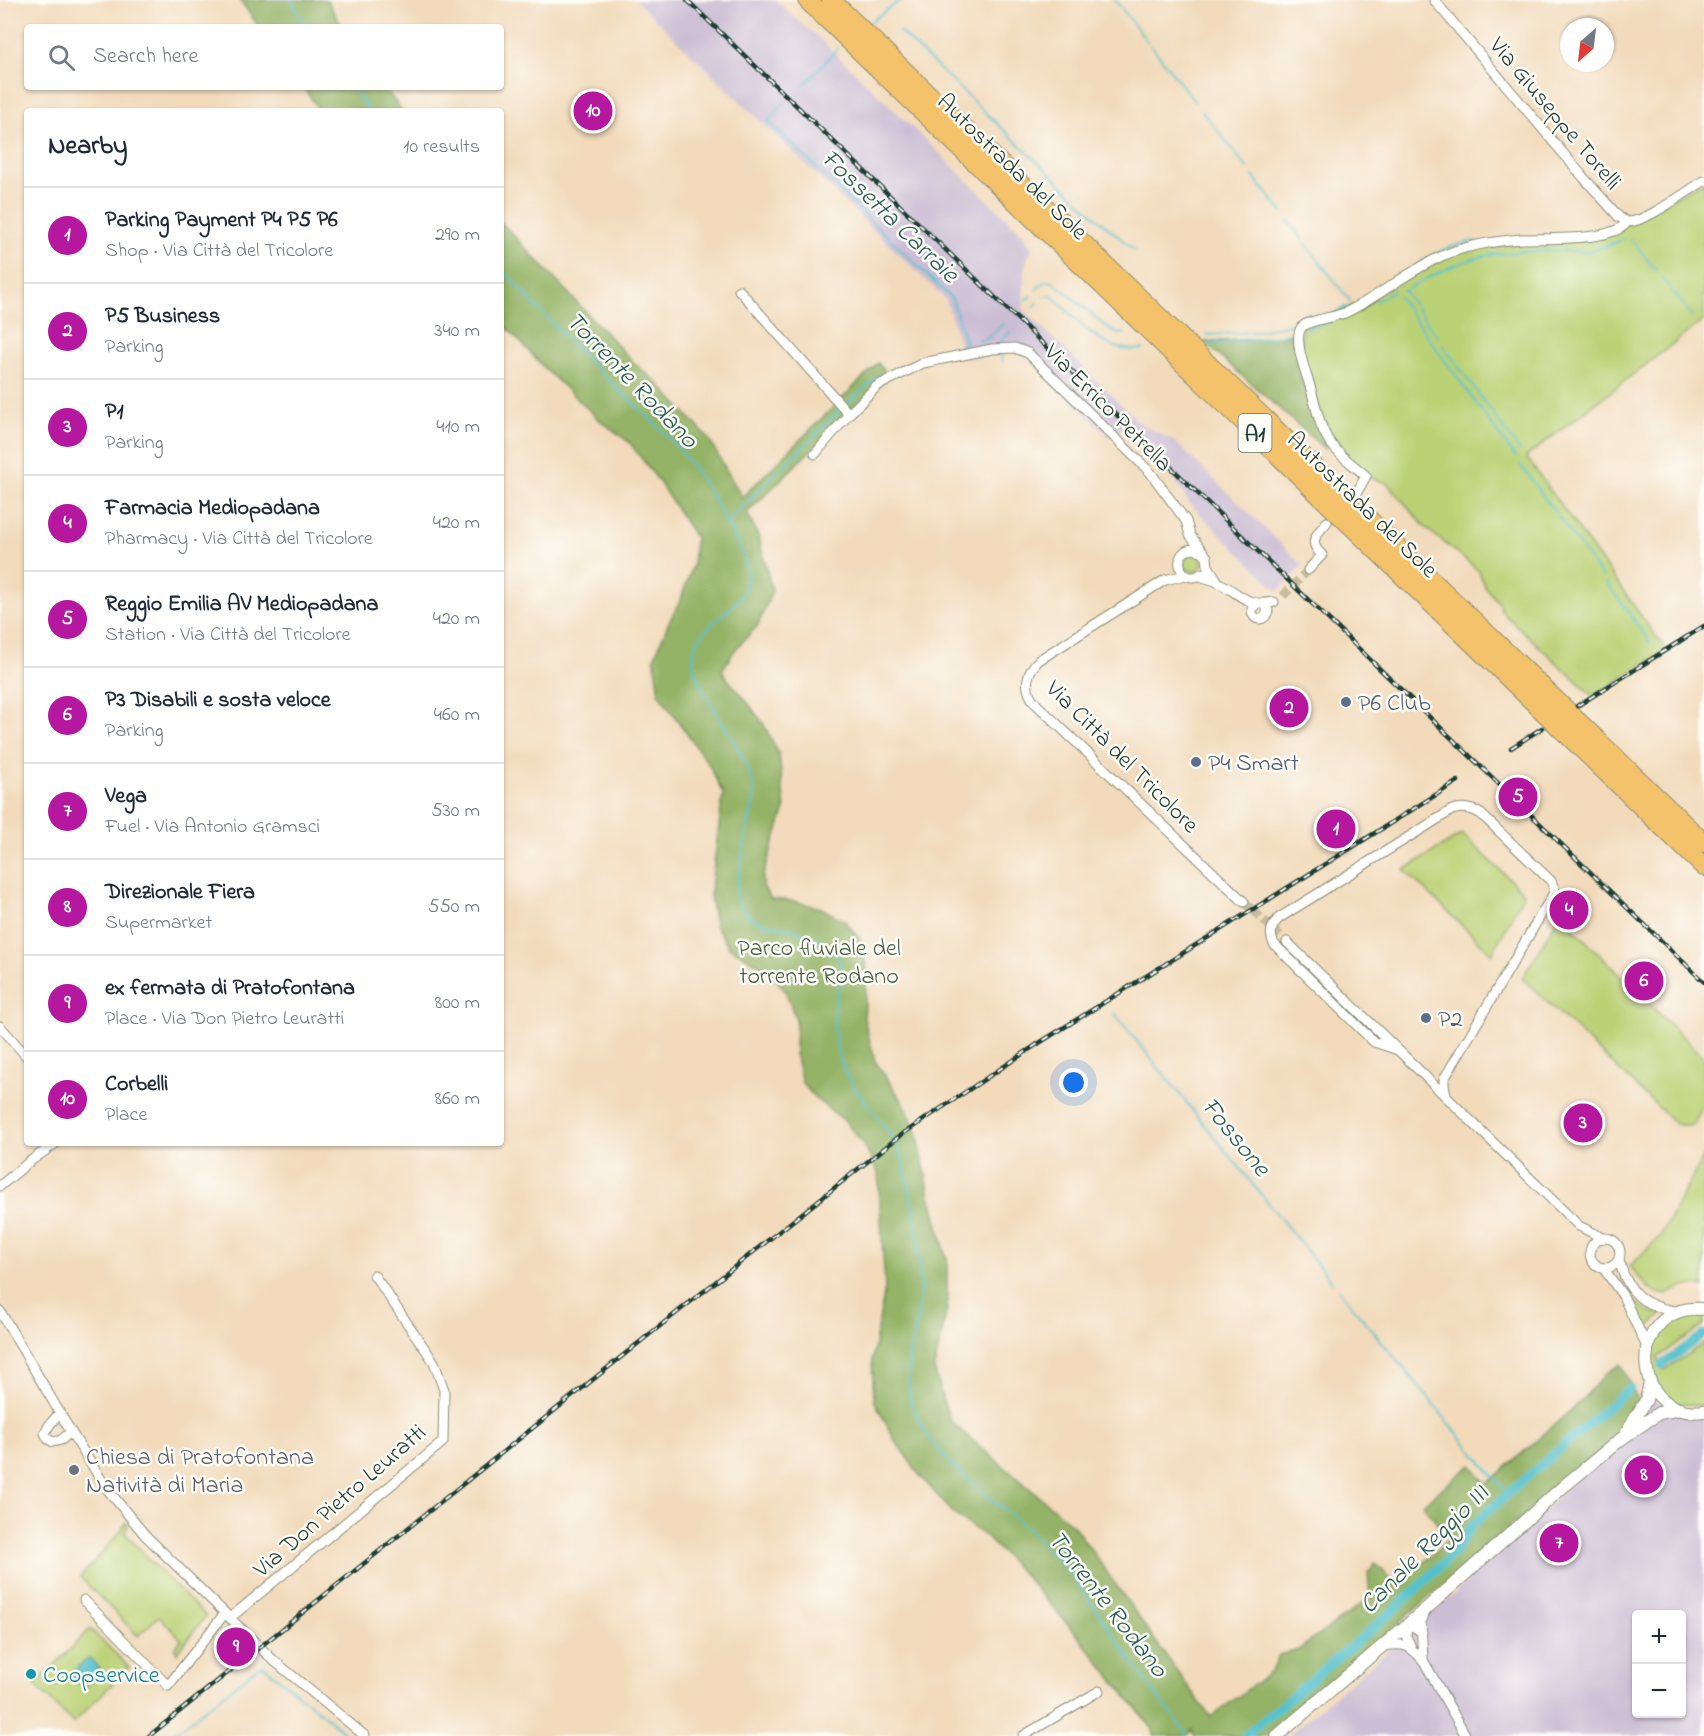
<!DOCTYPE html>
<meta charset="utf-8">
<style>
body{margin:0;font-family:"Indie Flower",sans-serif;background:#f2f2f3;color:#1f2937}
.controls{position:absolute;right:18px;bottom:18px;display:grid;overflow:hidden;border-radius:6px;box-shadow:0 2px 4px #0004}
.controls button{width:54px;height:54px;display:grid;place-items:center;padding:0;border:0;border-bottom:2px solid #e0e1e3;background:#fff;color:#1f2937;font:30px sans-serif}
.compass{position:absolute;left:1560px;top:18px;width:54px;height:54px;border-radius:50%;background:#fff;box-shadow:0 2px 4px #0004;rotate:208deg}
.you{position:absolute;left:1074px;top:1083px;width:21px;height:21px;margin:-15px;border:4px solid #fff;border-radius:50%;background:#1a73e8;box-shadow:0 0 0 9px #1a73e833}
.badge{display:grid;place-items:center;width:39px;height:39px;border-radius:50%;background:#b5179e;color:#fff;font-size:20px;font-weight:700}
.pin{position:absolute;translate:-50% -50%;border:3px solid #fff;box-shadow:0 2px 6px #0006}
.list{margin:0;padding:0;list-style:none}
h2{display:flex;justify-content:space-between;align-items:center;height:78px;margin:0;padding:0 24px;font-size:26px}
h2 small{font-size:20px;font-weight:400;color:#747a83}
.list li{display:grid;grid-template-columns:39px 1fr auto;gap:18px;align-items:center;box-sizing:border-box;height:96px;padding:0 24px;border-top:2px solid #e0e1e3}
.list b{display:block;font-size:22px;white-space:nowrap}
.list p{margin:0;font-size:20px;white-space:nowrap;color:#747a83}
.list em{font-size:20px;font-style:normal;color:#747a83}
.icon{flex:none;width:33px;height:33px;fill:none;stroke:currentColor;stroke-width:2;stroke-linecap:round;stroke-linejoin:round}
.map{position:relative;flex:none;width:1704px;height:1736px;overflow:hidden}
.search{position:absolute;background:#fff;box-shadow:0 2px 4px #0004;left:24px;top:24px;width:480px;height:66px;display:flex;align-items:center;gap:15px;box-sizing:border-box;padding:0 21px;border-radius:6px;color:#747a83;font-size:22px}
.panel{position:absolute;background:#fff;box-shadow:0 2px 4px #0004;left:24px;top:108px;width:480px;height:1038px;border-radius:6px}
.map>svg:first-child{display:block}
.industrial{fill:#ccbed4;fill-rule:evenodd}
.green{fill:#bbd175;stroke:#6d8754;stroke-width:1.5}
.forest{fill:#94b366;stroke:#5a784d;stroke-width:1.5}
.water{fill:#54c1cc;stroke:#3a7f80;stroke-width:1.5}
.lines{fill:none;stroke-linecap:round;stroke-linejoin:round}
.stream{stroke:#54c1cc;stroke-width:2}
.canal{stroke:#54c1cc;stroke-width:9}
.minor-tunnel{stroke:#c8bb9f;stroke-width:9;stroke-dasharray:9 4.5;stroke-linecap:butt}
.minor-casing{stroke:#888c77;stroke-width:11}
.tertiary-casing{stroke:#888c77;stroke-width:14}
.motorway-casing{stroke:#888c77;stroke-width:20}
.minor{stroke:#fff;stroke-width:9}
.tertiary{stroke:#fff;stroke-width:12}
.motorway{stroke:#f3c26a;stroke-width:18}
.rail-casing{stroke:#1f3d34;stroke-width:4.5}
.rail{stroke:#fdfcf7;stroke-width:2;stroke-dasharray:7;stroke-linecap:butt}
.service-dot{fill:#5c6f8a;stroke:#fdfcf7;stroke-width:2}
.worship-dot{fill:#6b7280;stroke:#fdfcf7;stroke-width:2}
.culture-dot{fill:#0f9aa8;stroke:#fdfcf7;stroke-width:2}
.labels{text-anchor:middle;stroke-width:5;stroke-linejoin:round;paint-order:stroke}
.shield{fill:#fdfcf7;stroke:#62766e;stroke-width:1.5}
.shield-label{font-size:22px;font-weight:bold;fill:#1f3d34}
.street-label{font-size:24px;fill:#1f3d34;stroke:#fdfcf7}
.service-label{font-size:24px;fill:#4e5e75;stroke:#fdfcf7;text-anchor:start}
.park-label{font-size:24px;fill:#466244;stroke:#fdfcf7}
.worship-label{font-size:24px;fill:#5b616d;stroke:#fdfcf7;text-anchor:start}
.culture-label{font-size:24px;fill:#0d838f;stroke:#fdfcf7;text-anchor:start}
.water-label{font-size:26px;font-style:italic;fill:#2c5e5a;stroke:#fdfcf7}
</style>
<div class="map">
<svg width="1704" height="1736" viewBox="0 0 1704 1736">
<rect width="100%" height="100%" fill="#fdfcf7"/>
<filter id="ink" filterUnits="userSpaceOnUse"><feTurbulence type="fractalNoise" baseFrequency=".0167" numOctaves="2"/><feDisplacementMap in="SourceGraphic" scale="12" xChannelSelector="R" yChannelSelector="G"/><feConvolveMatrix kernelMatrix="1 2 1 2 8 2 1 2 1" color-interpolation-filters="sRGB"/></filter>
<filter id="wash" filterUnits="userSpaceOnUse"><feTurbulence type="fractalNoise" baseFrequency=".008" numOctaves="4" result="noise"/><feDisplacementMap in="SourceGraphic" scale="24" xChannelSelector="R" yChannelSelector="G"/><feGaussianBlur stdDeviation="1.35" result="paint"/><feColorMatrix in="noise" values="0 0 0 0 0 0 0 0 0 0 0 0 0 0 0 0 0 1.4 0 .05"/><feComposite in="paint" operator="in"/></filter>
<g filter="url(#wash)">
<rect width="100%" height="100%" fill="#f2daba"/>
<path class="industrial" d="M635,0H775L801,24L816,35L1023,234L1032,248L1025,264L1023,309L1141,424L1174,441L1303,565L1278,591L1189,503L1174,479L1121,427L1111,438L1028,357L1014,352L964,359L946,300Z
M1640,1397L1704,1415V1736H1287L1453,1595L1620,1438L1637,1410ZM1636,1614H1682V1714H1636Z"/>
<path class="green" d="M1704,181V320L1526,457L1666,650L1593,696L1503,613L1498,602L1485,587L1479,571L1425,527L1387,483L1366,476L1332,446L1301,358L1302,327L1328,318L1462,248L1612,232Z
M1184 563a9 9 0 1 1 18 0a9 9 0 1 1-18 0Z
M1462,834L1524,893L1492,954L1404,870Z
M1560,915L1704,1058V1103L1694,1124L1688,1126L1676,1124L1522,978Z
M1704,1156V1287C1695,1284 1685,1286 1676,1290C1675,1291 1668,1294 1667,1294C1651,1296 1639,1277 1630,1266L1660,1236Z
M1628,1297L1650,1312L1662,1314L1649,1326L1645,1333Z
M1689,1316L1704,1317V1325L1657,1358L1665,1370L1704,1343V1406C1697,1405 1687,1405 1680,1403C1676,1402 1672,1398 1668,1396C1647,1381 1647,1348 1664,1329C1671,1322 1680,1319 1689,1316Z
M126,1522L128,1525L125,1533L160,1571L206,1616L177,1653L175,1649L181,1639L159,1616L138,1636L80,1577L121,1531Z
M90,1629L129,1667L73,1723L35,1685Z"/>
<path class="forest" d="M240,0H327L342,27H259Z
M303,87H384L402,111H320Z
M501,222L636,365L656,381L708,438L742,497L878,363L886,373L888,378L846,412L816,445L747,513L759,538L772,591L758,625L735,650L722,670L729,681L741,694L763,723L779,754L785,809L763,875V887L771,899L793,901L821,908L845,921L862,942L867,973L864,1019L875,1061L905,1105L917,1132L930,1195L947,1259V1309L934,1368L942,1398L951,1422L1074,1526L1186,1684L1211,1717L1272,1671L1279,1655L1298,1650L1370,1598L1368,1573L1375,1563L1399,1587L1448,1539L1423,1504L1471,1465L1487,1484L1579,1403L1606,1373L1621,1364L1638,1400L1627,1421L1616,1436L1268,1736H1195L1192,1730L1188,1736H1155L1152,1728L1074,1631L1020,1571L986,1537L955,1515L921,1477L894,1439L874,1400L872,1360L885,1288L878,1172L863,1144L845,1121L816,1099L802,1083L795,1053L796,1019L785,990L767,969L729,947L715,925L710,895L723,794L709,765L659,694L654,658L668,624L681,599L693,564L695,537L657,479L630,443L602,422L546,370L501,321Z
M1294,334L1293,345L1296,361L1326,450L1204,342L1257,339Z"/>
<path class="water" d="M89,1658L100,1669L92,1676L94,1678L83,1688L70,1674Z"/>
<g class="lines">
<path class="stream" d="M291,0L307,27
M1115,0L1147,41
M870,22L901,0
M899,31L1097,218L1135,251
M1151,45L1195,102
M804,85L838,48
M351,87L370,111
M785,102L768,121L952,299L966,344L932,357
M1202,111L1248,169
M1253,176L1283,213
M1640,214L1704,174
M1288,221L1350,301
M1631,239L1658,273
M1419,263C1436,252 1455,244 1475,241
M501,268C533,303 566,339 600,372C628,399 659,424 683,454C700,475 714,499 726,522C735,538 745,554 747,572C752,615 685,619 694,668C696,680 703,690 709,700C725,729 746,755 754,788C756,798 753,804 751,814C746,834 742,855 739,875C739,881 736,887 737,893C737,896 738,899 739,902C750,928 769,922 791,929C805,933 821,940 831,949C836,953 839,958 841,964C843,975 837,988 836,999C833,1016 834,1036 838,1053C848,1094 890,1119 902,1160C914,1202 921,1249 920,1293C919,1331 899,1370 913,1408C937,1469 998,1498 1042,1543C1078,1579 1105,1623 1134,1665C1151,1689 1171,1712 1188,1736
M1662,278L1692,316
M1037,289L1045,281H1051L1060,287L1110,330L1118,334L1125,333
M1044,296L1048,295L1052,296C1070,313 1095,342 1119,348C1127,350 1135,350 1143,349
M1398,296L1515,457
M1026,300L1031,296
M1360,300L1386,284
M1376,301L1394,290
M1035,306L1038,302
M1337,311L1346,307
M1307,329L1333,321
M1207,335L1256,332L1303,321
M1438,338L1404,291C1432,275 1462,259 1495,254C1513,252 1532,251 1550,250C1563,250 1576,253 1588,251C1600,249 1612,244 1623,239
M979,341L988,338L1004,323
M1442,344L1520,451
M1206,345L1267,339L1290,333
M1001,346L1000,342L1010,332
M1001,352L1002,361
M846,405L878,376L889,374L899,370
M1520,464L1555,512
M1558,516L1602,577
M727,522L840,410
M1606,582L1650,642
M1114,1013L1332,1282
M1338,1289L1508,1494
M171,1736L258,1667L264,1666L349,1736"/>
<path class="canal" d="M1662,1365L1704,1334
M1245,1736L1394,1610L1455,1552L1472,1525L1630,1388"/>
</g>
</g>
<g filter="url(#ink)">
<g class="lines">
<path class="minor-tunnel" d="M1283,596L1308,570
M1244,902L1287,942"/>
<g class="minor-casing">
<path id="minor" d="M1434,0L1584,178L1619,217L1627,222
M739,290L849,414
M815,454L849,414L877,386L923,363L992,349L1015,348L1028,353L1150,472L1186,521L1190,535L1207,557L1208,566L1218,582
M1357,492L1366,476C1355,466 1341,457 1332,445C1319,429 1316,405 1310,386C1306,373 1293,340 1301,328C1306,320 1337,317 1347,312C1380,296 1408,271 1442,256C1467,245 1494,241 1522,239C1545,238 1614,242 1627,222C1645,223 1687,191 1704,181
M1201,551C1169,540 1176,591 1203,573
M1308,570L1322,555C1307,542 1317,534 1327,522
M1186,575L1165,580L1039,660C1026,672 1023,688 1035,703L1244,902
M1199,576C1205,578 1212,579 1217,582C1240,592 1245,608 1274,602
M1257,604L1252,609C1251,621 1266,623 1268,610L1264,604
M1287,942L1579,1226L1603,1238
M0,1026L27,1057
M1398,1050L1374,1042L1274,944C1269,934 1271,926 1279,918L1452,810C1463,807 1471,808 1481,814L1551,881L1555,891L1444,1079V1086L1447,1098
M0,1186L29,1162L56,1143
M1590 1253a15 15 0 1 1 30 0a15 15 0 1 1-30 0Z
M1619,1260C1628,1295 1645,1307 1680,1312
M1604,1269L1623,1296L1647,1347
M0,1311L71,1432L107,1489L145,1535L272,1659L365,1736
M60,1413L50,1424L45,1433L48,1439L53,1442L61,1440L71,1432
M84,1600L168,1686L225,1613
M1426,1610L1421,1622L1423,1660L1466,1736
M230,1618L443,1442L444,1390L434,1362L374,1275
M1383,1646C1405,1643 1408,1644 1423,1660
M1411,1647L1406,1636L1407,1625L1414,1627L1422,1632
M1023,1736L1099,1691"/>
</g>
<g class="tertiary-casing">
<path id="tertiary" d="M1704,1309C1625,1302 1629,1421 1704,1411
M1627,1432L1646,1400L1650,1382
M1277,1736L1427,1608L1564,1486L1621,1439L1659,1413L1681,1409"/>
</g>
<g class="motorway-casing">
<path id="motorway" d="M807,0L1704,867
M831,0L1704,843"/>
</g>
<use href="#minor" class="minor"/>
<use href="#tertiary" class="tertiary"/>
<use href="#motorway" class="motorway"/>
<g class="rail-casing">
<path id="rail" d="M687,0L1704,982
M1577,706L1704,626
M1511,748L1542,728
M149,1736L646,1337L901,1135L1036,1045L1458,781"/>
</g>
<use href="#rail" class="rail"/>
</g>
</g>
<g class="service-dot">
<circle cx="1346" cy="702" r="6"/>
<circle cx="1196" cy="762" r="6"/>
<circle cx="1426" cy="1018" r="6"/>
</g>
<circle class="worship-dot" cx="74" cy="1470" r="6"/>
<circle class="culture-dot" cx="31" cy="1674" r="6"/>
<g class="labels">
<rect class="shield" x="1238.5" y="414" width="33" height="38" rx="4.5"/>
<g class="shield-label">
<text x="1255" y="441">A1</text>
</g>
<g class="street-label">
<text transform="translate(1556 113) rotate(50)" y="8">Via Giuseppe Torelli</text>
<text transform="translate(1013 166) rotate(44)" y="8">Autostrada del Sole</text>
<text transform="translate(1109 407) rotate(45)" y="8">Via Errico Petrella</text>
<text transform="translate(1363 504) rotate(44)" y="8">Autostrada del Sole</text>
<text transform="translate(1123 756) rotate(45)" y="8">Via Città del Tricolore</text>
<text transform="translate(339 1500) rotate(-41)" y="8">Via Don Pietro Leuratti</text>
</g>
<g class="service-label">
<text x="1358" y="710">P6 Club</text>
<text x="1208" y="770">P4 Smart</text>
<text x="1438" y="1026">P2</text>
</g>
<g class="park-label">
<text x="819" y="955">Parco fluviale del<tspan x="819" dy="28">torrente Rodano</tspan></text>
</g>
<g class="worship-label">
<text x="86" y="1464">Chiesa di Pratofontana<tspan x="86" dy="28">Natività di Maria</tspan></text>
</g>
<g class="culture-label">
<text x="43" y="1682">Coopservice</text>
</g>
<g class="water-label">
<text transform="translate(891 215) rotate(44)" y="9">Fossetta Carraie</text>
<text transform="translate(633 379) rotate(46)" y="9">Torrente Rodano</text>
<text transform="translate(1237 1136) rotate(51)" y="9">Fossone</text>
<text transform="translate(1423 1548) rotate(-45)" y="9">Canale Reggio III</text>
<text transform="translate(1109 1603) rotate(52)" y="9">Torrente Rodano</text>
</g>
</g>
</svg>
<div class="controls">
<button>+</button>
<button>−</button>
</div>
<svg class="compass" viewBox="-18 -18 36 36"><path d="M0-13l5 13h-10z" fill="#e53935"/><path d="M0 13l5-13h-10z" fill="#747a83"/></svg>
<div class="you"></div>
<div class="pin badge" style="left:1336px;top:829px">1</div>
<div class="pin badge" style="left:1289px;top:708px">2</div>
<div class="pin badge" style="left:1583px;top:1123px">3</div>
<div class="pin badge" style="left:1569px;top:910px">4</div>
<div class="pin badge" style="left:1518px;top:797px">5</div>
<div class="pin badge" style="left:1644px;top:981px">6</div>
<div class="pin badge" style="left:1559px;top:1543px">7</div>
<div class="pin badge" style="left:1644px;top:1475px">8</div>
<div class="pin badge" style="left:236px;top:1647px">9</div>
<div class="pin badge" style="left:593px;top:111px">10</div>
<div class="search"><svg class="icon" aria-label="search" viewBox="0 0 24 24"><circle cx="10" cy="10" r="6"/><path d="M15 15l6 6"/></svg>Search here</div>
<section class="panel">
<h2>Nearby<small>10 results</small></h2>
<ul class="list">
<li><span class="badge">1</span><div><b>Parking Payment P4 P5 P6</b><p>Shop · Via Città del Tricolore</p></div><em>290 m</em></li>
<li><span class="badge">2</span><div><b>P5 Business</b><p>Parking</p></div><em>340 m</em></li>
<li><span class="badge">3</span><div><b>P1</b><p>Parking</p></div><em>410 m</em></li>
<li><span class="badge">4</span><div><b>Farmacia Mediopadana</b><p>Pharmacy · Via Città del Tricolore</p></div><em>420 m</em></li>
<li><span class="badge">5</span><div><b>Reggio Emilia AV Mediopadana</b><p>Station · Via Città del Tricolore</p></div><em>420 m</em></li>
<li><span class="badge">6</span><div><b>P3 Disabili e sosta veloce</b><p>Parking</p></div><em>460 m</em></li>
<li><span class="badge">7</span><div><b>Vega</b><p>Fuel · Via Antonio Gramsci</p></div><em>530 m</em></li>
<li><span class="badge">8</span><div><b>Direzionale Fiera</b><p>Supermarket</p></div><em>550 m</em></li>
<li><span class="badge">9</span><div><b>ex fermata di Pratofontana</b><p>Place · Via Don Pietro Leuratti</p></div><em>800 m</em></li>
<li><span class="badge">10</span><div><b>Corbelli</b><p>Place</p></div><em>860 m</em></li>
</ul>
</section>
</div>
